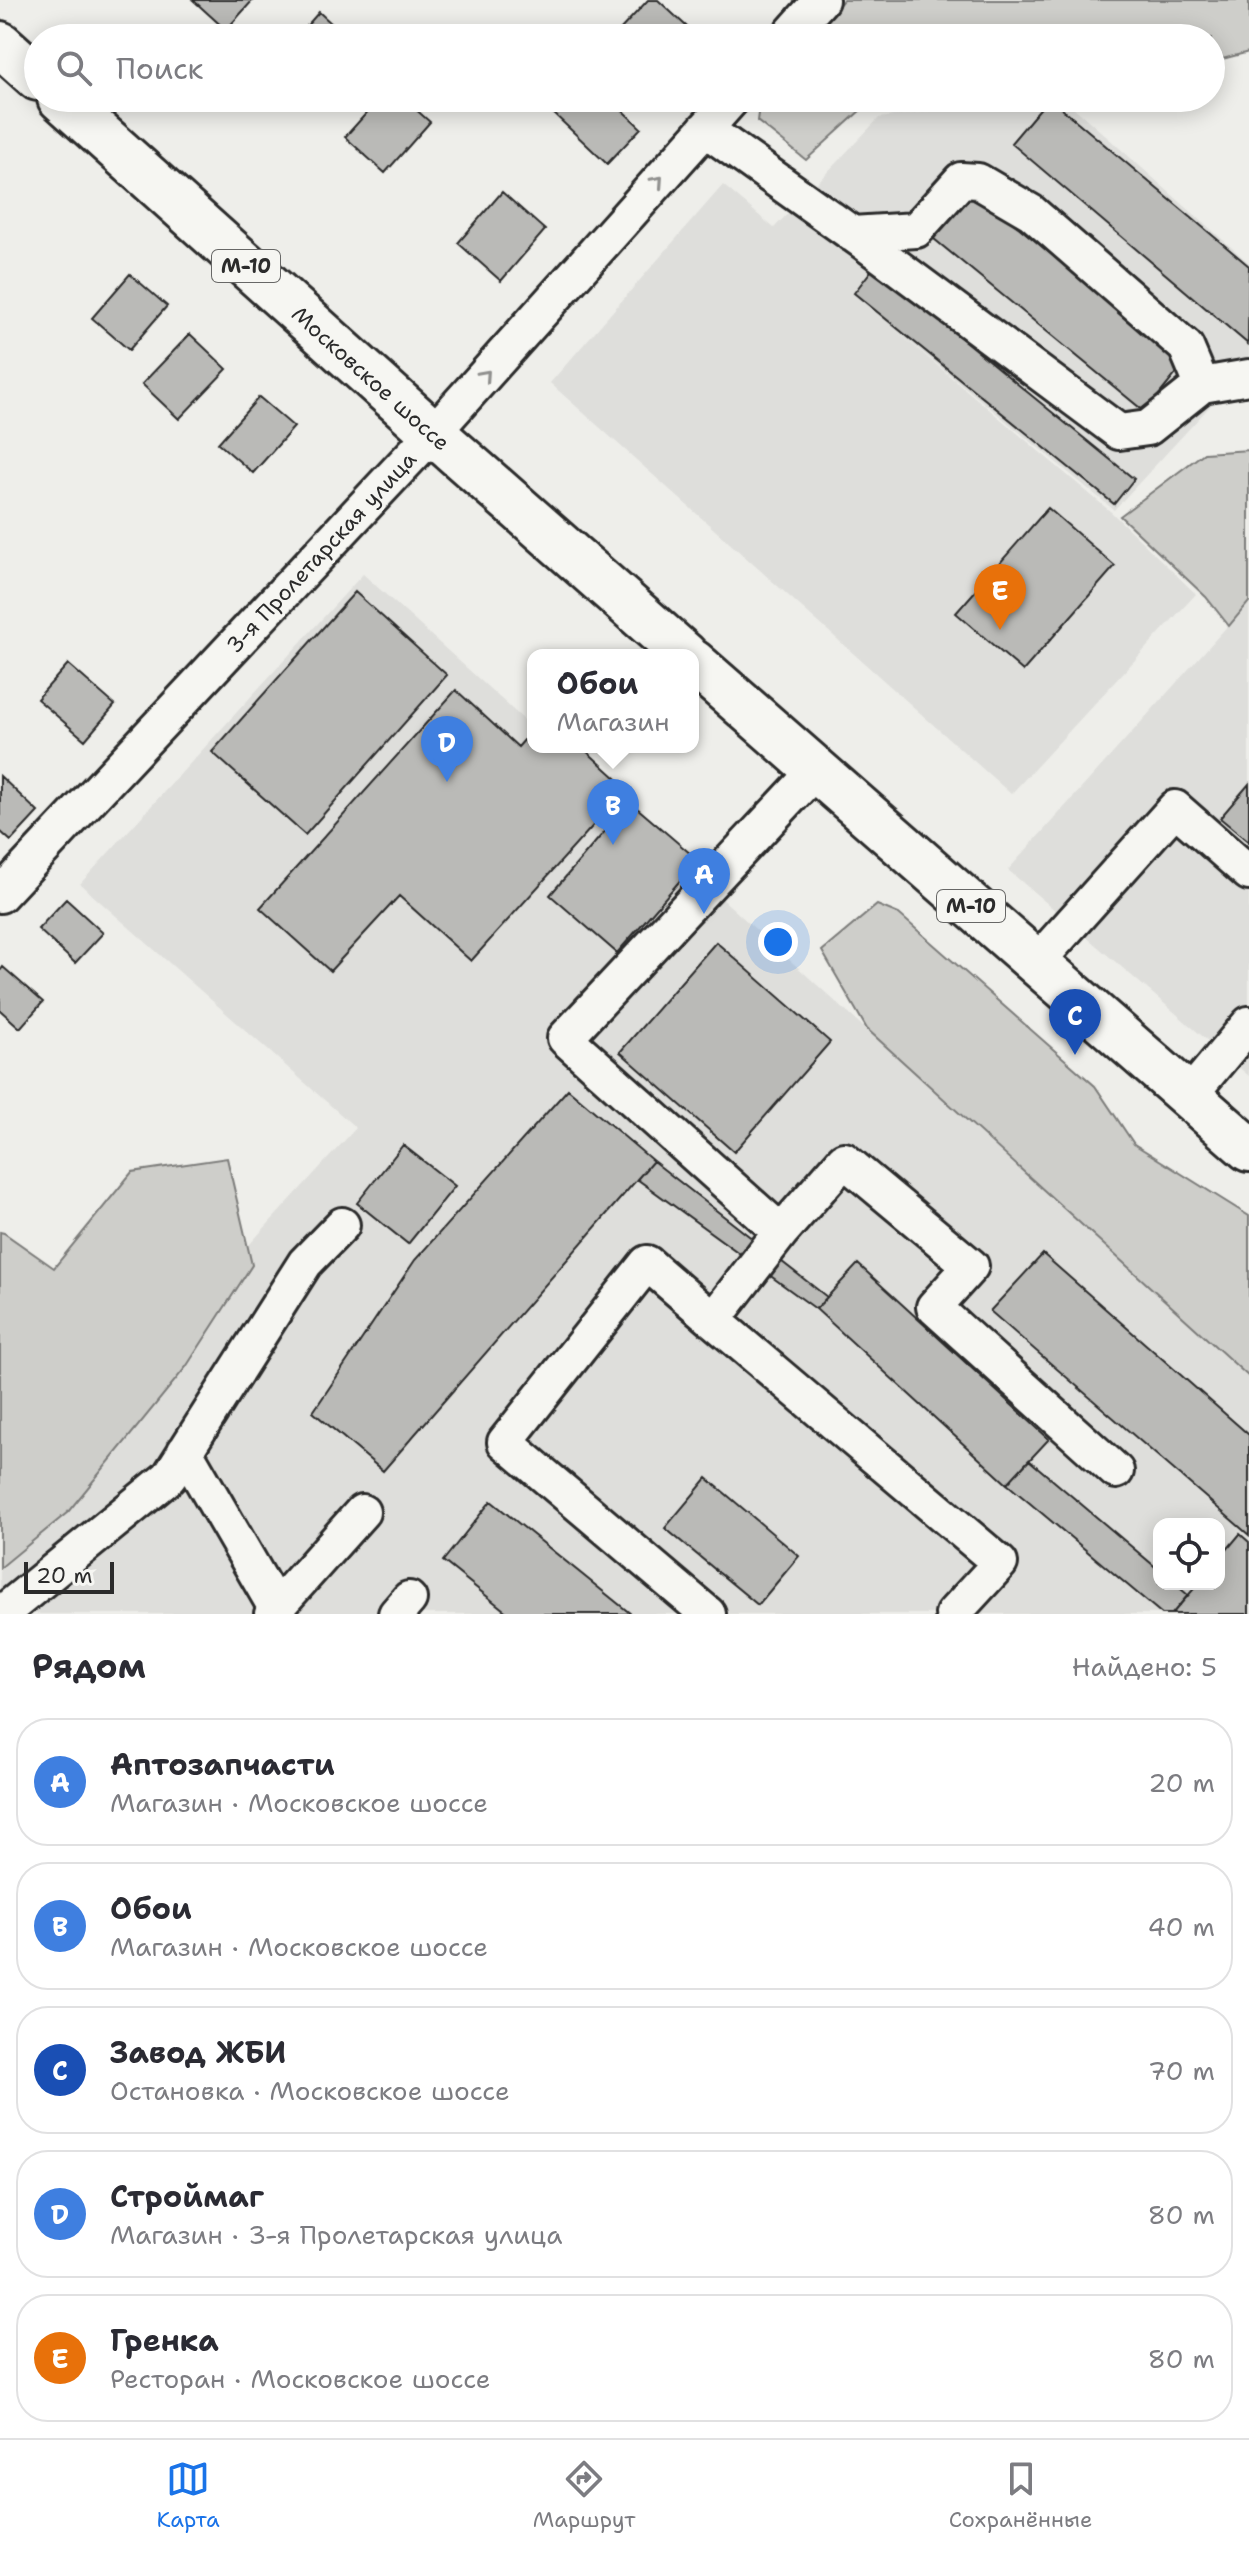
<!DOCTYPE html>
<html lang="ru">
<meta charset="utf-8">
<style>
body{margin:0;font-family:"Shantell Sans",sans-serif;background:#f7f7f7;color:#2b2b33}
.controls{position:absolute;right:24px;bottom:24px;display:grid;overflow:hidden;border-radius:16px;box-shadow:0 4px 20px #0003}
.controls button{width:72px;height:72px;display:grid;place-items:center;padding:0;border:0;border-bottom:2px solid #e1e1e2;background:#fff;color:#2b2b33;font:40px sans-serif}
.scale{position:absolute;left:24px;bottom:20px;width:90px;box-sizing:border-box;padding-left:8px;border:4px solid #2b2b2b;border-top:0;font-size:22px;line-height:28px;white-space:nowrap;color:#2b2b2b;-webkit-text-stroke:6px #f6f6f2;paint-order:stroke}
.you{position:absolute;left:778px;top:942px;width:28px;height:28px;margin:-20px;border:6px solid #fff;border-radius:50%;background:#1a73e8;box-shadow:0 0 0 12px #1a73e833}
.badge{display:grid;place-items:center;width:52px;height:52px;border-radius:50%;background:#1a73e8;color:#fff;font-size:26px;font-weight:700}
.pin{position:absolute;translate:-50% -66px;filter:drop-shadow(0 2px 4px #0008)}
.pin::after{content:'';position:absolute;top:42px;width:28px;height:24px;background:inherit;clip-path:polygon(0 0,100% 0,50% 100%)}
.popup{position:absolute;left:527px;top:649px;width:172px;height:104px;box-sizing:border-box;display:grid;place-content:center;border-radius:16px;background:#fff;filter:drop-shadow(0 2px 6px #0005);font-size:26px;white-space:nowrap;color:#7c7c81}
.popup b{font-size:30px;color:#2b2b33}
.popup::after{content:'';position:absolute;left:50%;top:100%;margin-left:-16px;border:16px solid transparent;border-top-color:#fff}
.list{margin:0;padding:0;list-style:none}
h2{display:flex;justify-content:space-between;align-items:center;height:104px;margin:0;padding:0 32px;font-size:34px}
h2 small{font-size:26px;font-weight:400;color:#7c7c81}
.list li{display:grid;grid-template-columns:52px 1fr auto;gap:24px;align-items:center;box-sizing:border-box;height:128px;margin:0 16px 16px;padding:0 16px;border:2px solid #e1e1e2;border-radius:32px}
.list b{display:block;font-size:30px;white-space:nowrap}
.list p{margin:0;font-size:26px;white-space:nowrap;color:#7c7c81}
.list em{font-size:26px;font-style:normal;color:#7c7c81}
.icon{flex:none;width:44px;height:44px;fill:none;stroke:currentColor;stroke-width:2;stroke-linecap:round;stroke-linejoin:round}
.map{position:relative;flex:none;width:1249px;height:1614px;overflow:hidden}
.search{position:absolute;background:#fff;box-shadow:0 4px 20px #0003;left:24px;right:24px;top:24px;height:88px;display:flex;align-items:center;gap:20px;box-sizing:border-box;padding:0 28px;border-radius:44px;color:#7c7c81;font-size:30px}
.sheet{height:824px;background:#fff}
nav{display:flex;justify-content:space-around;align-items:center;box-sizing:border-box;height:112px;border-top:2px solid #e1e1e2;background:#fff;font-size:22px;color:#7c7c81}
nav a{display:grid;justify-items:center;gap:4px}
nav .on{color:#1a73e8}
.map>svg:first-child{display:block}
.built{fill:#dededb;fill-rule:evenodd}
.green{fill:#cececa;stroke:#7c7c7a;stroke-width:2}
.building{fill:#babab7;stroke:#2b2b2b;stroke-width:2}
.lines{fill:none;stroke-linecap:round;stroke-linejoin:round}
.minor-casing{stroke:#2b2b2b;stroke-width:40}
.highway-casing{stroke:#2b2b2b;stroke-width:50}
.minor{stroke:#f6f6f2;stroke-width:34}
.highway{stroke:#f6f6f2;stroke-width:44}
.oneway{stroke:#90908e}
.labels{text-anchor:middle;stroke-width:6;stroke-linejoin:round;paint-order:stroke}
.shield{fill:#f6f6f2;stroke:#686867;stroke-width:2}
.shield-label{font-size:20px;font-weight:bold;fill:#2b2b2b}
.street-label{font-size:22px;fill:#2b2b2b;stroke:#f6f6f2}
</style>
<div class="map">
<svg width="1249" height="1614" viewBox="0 0 1249 1614">
<rect width="100%" height="100%" fill="#eeeeea"/>
<filter id="ink" filterUnits="userSpaceOnUse"><feTurbulence type="fractalNoise" baseFrequency=".0125" numOctaves="2"/><feDisplacementMap in="SourceGraphic" scale="16" xChannelSelector="R" yChannelSelector="G"/><feConvolveMatrix kernelMatrix="1 2 1 2 8 2 1 2 1" color-interpolation-filters="sRGB"/></filter>
<g filter="url(#ink)">
<path class="built" d="M1022,98H1063L1249,263V364L1114,510L894,329L1111,512L1196,594L1011,794L550,383L723,185L774,228L879,118Z
M363,574L533,728V747H555L1249,1377V1614H0V1517L356,1128L80,884ZM1159,1524H1219V1584H1159Z
M1249,602V1076L1008,870Z"/>
<path class="green" d="M843,0H1249V52L1211,62V38H810Z
M760,98H978L902,108L862,109L806,160L757,121Z
M1249,450V602L1229,626L1206,597L1120,516L1204,453Z
M877,905L899,914L1095,1086L1134,1144L1249,1216V1377L867,1029L822,951Z
M227,1158L252,1265L186,1367L68,1512L0,1568V1232L4,1233L54,1268L132,1172Z"/>
<path class="building" d="M193,0H253L226,30Z
M648,0H658L699,38H627L619,31Z
M319,12L347,38H296Z
M380,98H403L430,122L385,173L345,137Z
M563,98H609L641,128L607,164L551,111Z
M1049,98L1249,266L1248,344L1011,143Z
M968,186L1185,363L1145,412L928,234Z
M502,192L545,230L501,281L458,243Z
M874,267L1134,479L1114,504L854,293Z
M130,274L167,306L129,350L92,318Z
M190,334L227,369L179,419L142,384Z
M259,397L294,427L253,473L218,443Z
M1048,508L1115,566L1023,671L956,613Z
M355,592L447,675L305,835L212,752Z
M68,664L115,705L85,740L37,699Z
M456,690L518,747L533,730V747H582L627,788L471,961L399,896L330,971L260,908Z
M0,776L38,812L11,841L0,831Z
M1249,784V842L1220,818Z
M630,802L698,860L617,953L550,895Z
M66,899L103,933L75,963L38,929Z
M716,942L830,1042L734,1152L620,1052Z
M3,967L43,1002L20,1028L0,1010V971Z
M568,1089L653,1161L383,1471L313,1412L415,1260Z
M403,1145L455,1186L408,1244L357,1203Z
M653,1161L827,1297L816,1309L637,1179Z
M1043,1254L1249,1435V1535L990,1311Z
M858,1264L1049,1439L1007,1484L816,1309Z
M1029,1460L1159,1570V1584H1175L1188,1595L1172,1614H1162L1007,1484Z
M707,1478L799,1556L758,1605L665,1528Z
M491,1501L631,1614H509L443,1561Z
M1240,1534L1249,1542V1614H1172L1198,1584H1219V1559Z"/>
<g class="lines">
<g class="minor-casing">
<path id="minor" d="M787,38L821,0
M705,129L861,240L1119,432L1148,428L1202,385L1249,377
M852,234L916,230L961,180L978,181L1031,212L1186,347L1202,385
M816,770L565,1038L781,1232L713,1320L1000,1563L953,1614
M0,895L433,433L733,98
M1036,963L1175,808L1249,873
M1189,1096L1249,1024
M781,1232L844,1160L971,1266L934,1307L1116,1471
M185,1451L276,1608L272,1614
M276,1608L362,1512
M7,1614L12,1605L169,1477L305,1263L342,1225
M396,1614L409,1599
M708,1614L505,1442L647,1263L713,1320"/>
</g>
<g class="highway-casing">
<path id="highway" d="M0,44L38,78
M60,98L433,433L685,655
M693,662L1249,1149"/>
</g>
<use href="#minor" class="minor"/>
<use href="#highway" class="highway"/>
</g>
<defs><path id="oneway-chevron" d="M-2-3.5L2.5 0L-2 3.5" fill="none" stroke-width="1.6" stroke-linecap="round" stroke-linejoin="round" transform="scale(2)"/></defs>
<g class="oneway">
<use href="#oneway-chevron" transform="translate(658 181) rotate(-48)"/>
<use href="#oneway-chevron" transform="translate(485 375) rotate(-48)"/>
</g>
</g>
<g class="labels">
<g class="shield">
<rect x="212" y="250" width="68" height="32" rx="6"/>
<rect x="937" y="890" width="68" height="32" rx="6"/>
</g>
<g class="shield-label">
<text x="246" y="273">М-10</text>
<text x="971" y="913">М-10</text>
</g>
<g class="street-label">
<text transform="translate(371 378) rotate(42)" y="8">Московское шоссе</text>
<text transform="translate(321 552) rotate(-47)" y="8">3-я Пролетарская улица</text>
</g>
</g>
</svg>
<div class="controls">
<button><svg class="icon" aria-label="locate" viewBox="0 0 24 24"><circle cx="12" cy="12" r="6"/><path d="M12 2v4M12 18v4M2 12h4M18 12h4"/></svg></button>
</div>
<div class="scale">20 m</div>
<div class="you"></div>
<div class="pin badge" style="left:704px;top:914px;background:#3f7fe0">A</div>
<div class="pin badge" style="left:613px;top:845px;background:#3f7fe0">B</div>
<div class="popup"><b>Обои</b>Магазин</div>
<div class="pin badge" style="left:1075px;top:1055px;background:#1a4fb4">C</div>
<div class="pin badge" style="left:447px;top:782px;background:#3f7fe0">D</div>
<div class="pin badge" style="left:1000px;top:630px;background:#e8710a">E</div>
<div class="search"><svg class="icon" aria-label="search" viewBox="0 0 24 24"><circle cx="10" cy="10" r="6"/><path d="M15 15l6 6"/></svg>Поиск</div>
</div>
<section class="sheet">
<h2>Рядом<small>Найдено: 5</small></h2>
<ul class="list">
<li><span class="badge" style="background:#3f7fe0">A</span><div><b>Аптозапчасти</b><p>Магазин · Московское шоссе</p></div><em>20 m</em></li>
<li><span class="badge" style="background:#3f7fe0">B</span><div><b>Обои</b><p>Магазин · Московское шоссе</p></div><em>40 m</em></li>
<li><span class="badge" style="background:#1a4fb4">C</span><div><b>Завод ЖБИ</b><p>Остановка · Московское шоссе</p></div><em>70 m</em></li>
<li><span class="badge" style="background:#3f7fe0">D</span><div><b>Строймаг</b><p>Магазин · 3-я Пролетарская улица</p></div><em>80 m</em></li>
<li><span class="badge" style="background:#e8710a">E</span><div><b>Гренка</b><p>Ресторан · Московское шоссе</p></div><em>80 m</em></li>
</ul>
</section>
<nav>
<a class="on"><svg class="icon" aria-label="map" viewBox="0 0 24 24"><path d="M3 6l6-2 6 2 6-2v14l-6 2-6-2-6 2zM9 4v14M15 6v14"/></svg>Карта</a>
<a><svg class="icon" aria-label="directions" viewBox="0 0 24 24"><path d="M12 3l9 9-9 9-9-9zM9 14v-3h6M13 9l2 2-2 2"/></svg>Маршрут</a>
<a><svg class="icon" aria-label="saved" viewBox="0 0 24 24"><path d="M7 4h10v16l-5-4-5 4z"/></svg>Сохранённые</a>
</nav>
